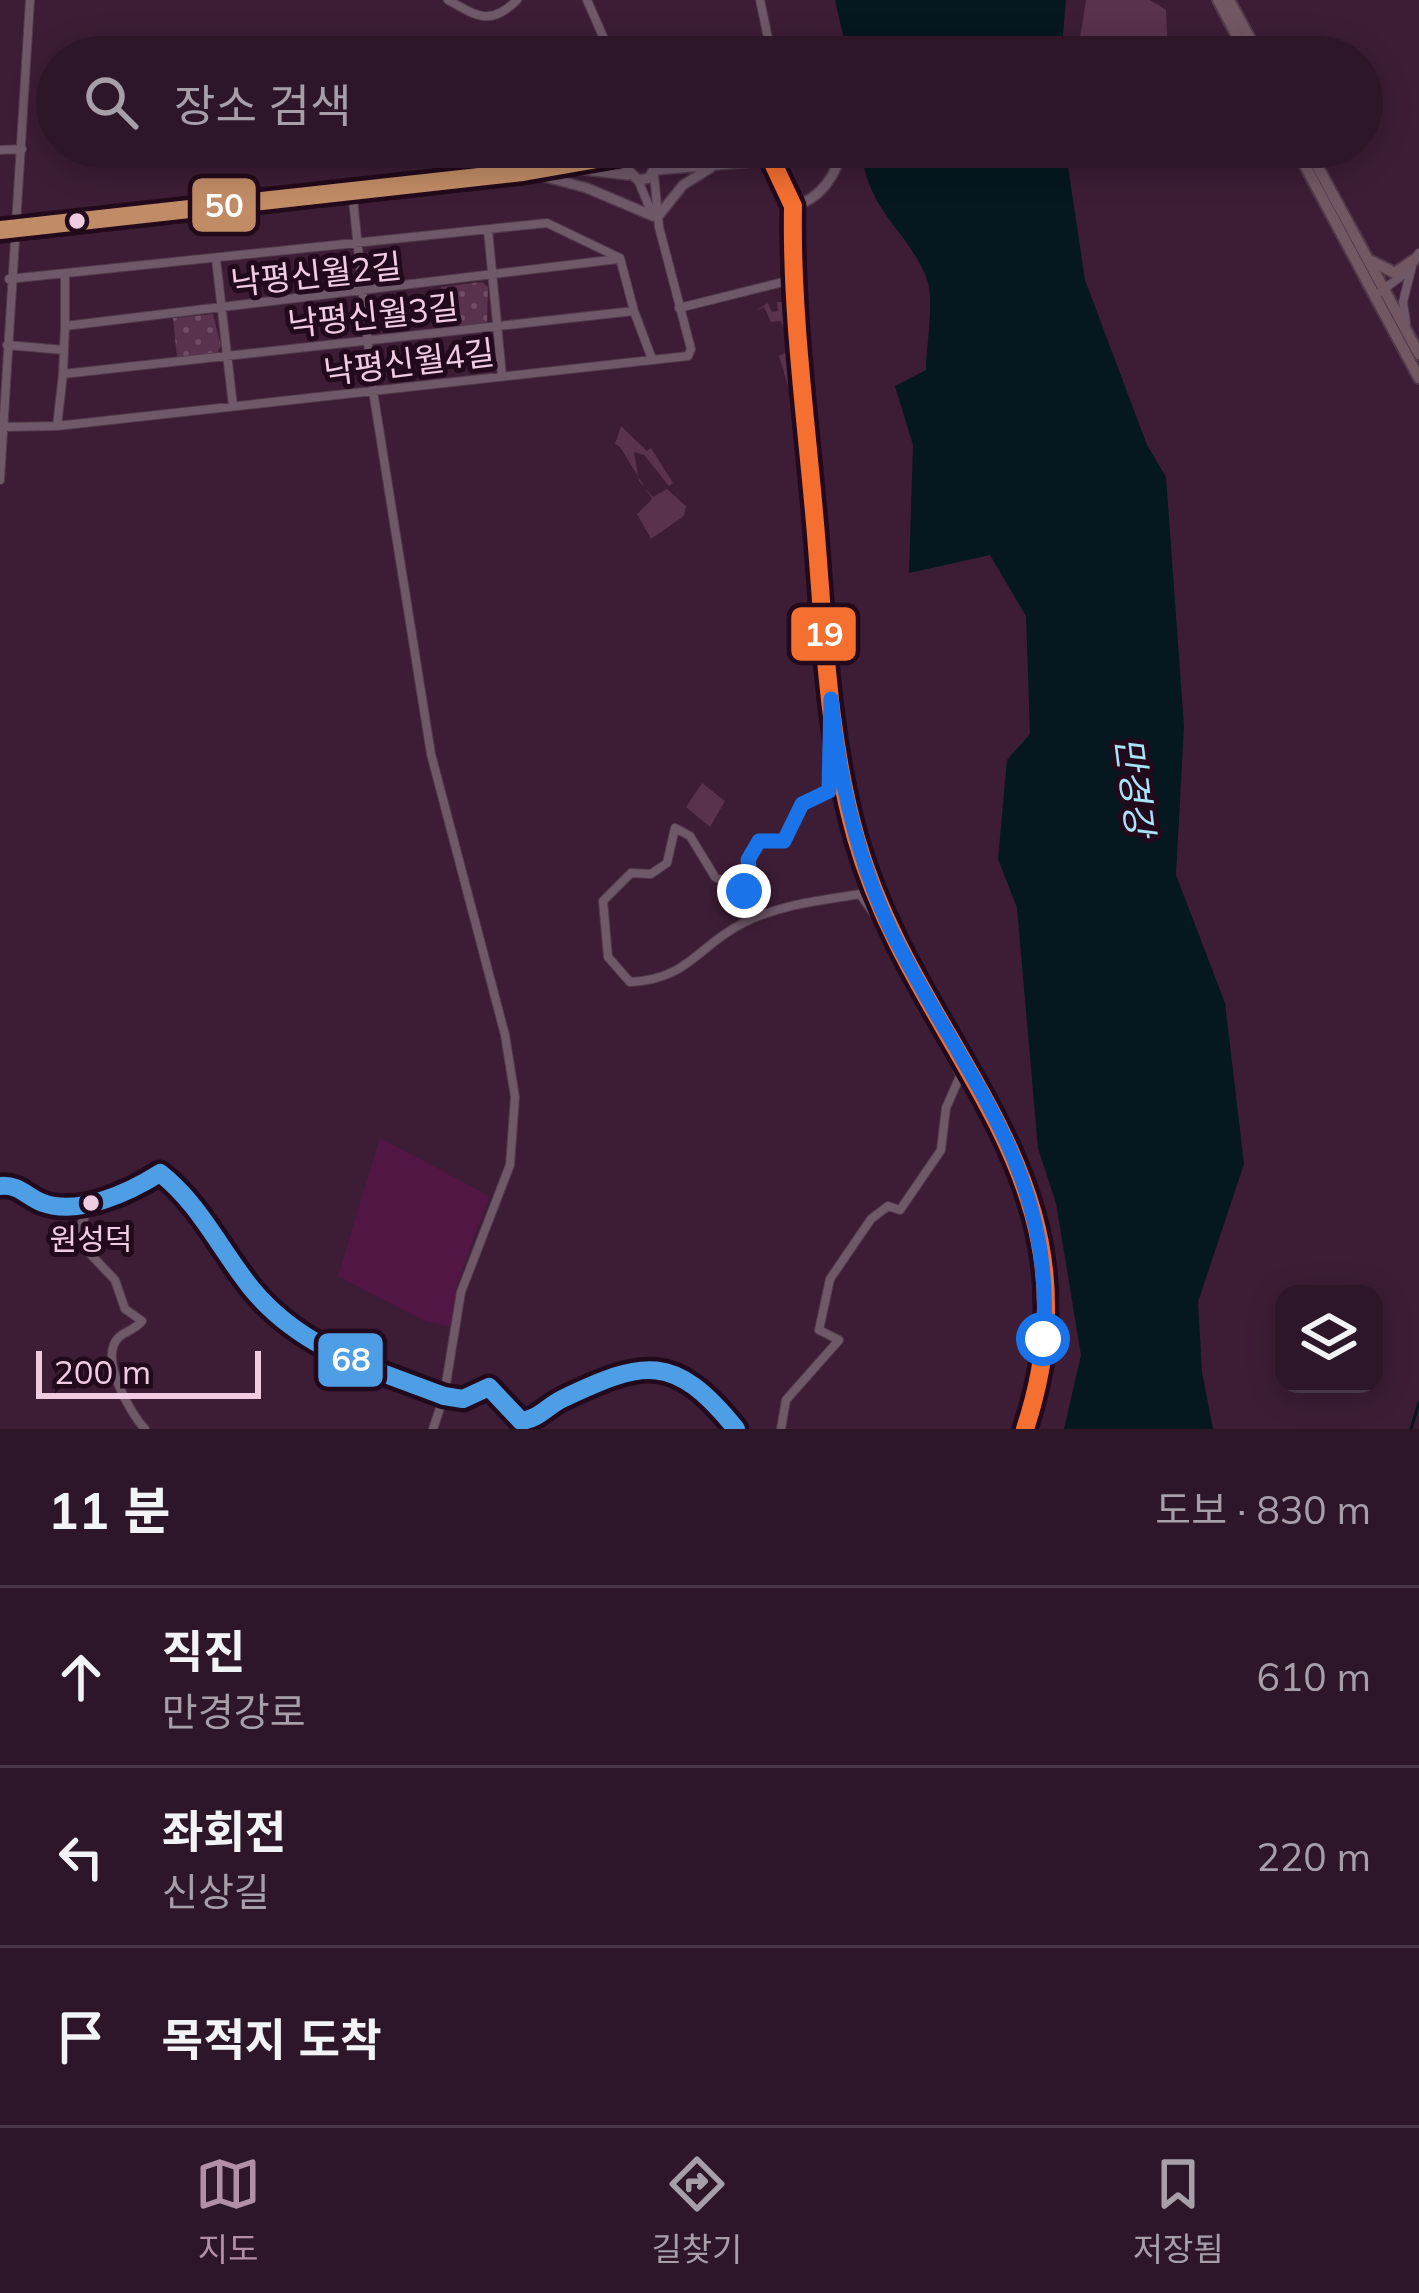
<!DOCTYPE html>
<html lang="ko">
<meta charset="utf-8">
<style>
body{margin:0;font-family:Mulish,"Noto Sans KR",sans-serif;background:#392334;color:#f1f3f6}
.controls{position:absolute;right:36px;bottom:36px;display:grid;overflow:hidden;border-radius:24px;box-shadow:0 6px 30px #0003}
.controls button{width:108px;height:108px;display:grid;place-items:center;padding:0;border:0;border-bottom:3px solid #483545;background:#2d1628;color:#f1f3f6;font:60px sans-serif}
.scale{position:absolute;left:36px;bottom:30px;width:225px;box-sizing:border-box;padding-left:12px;border:6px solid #f0cce3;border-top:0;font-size:33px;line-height:42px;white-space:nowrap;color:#f0cce3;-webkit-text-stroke:9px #22091b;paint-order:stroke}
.stop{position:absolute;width:36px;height:36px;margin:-27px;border:9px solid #1a73e8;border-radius:50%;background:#fff}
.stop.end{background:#1a73e8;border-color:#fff;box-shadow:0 3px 12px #0008}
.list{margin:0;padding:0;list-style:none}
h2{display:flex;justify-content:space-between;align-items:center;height:156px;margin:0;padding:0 48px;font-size:51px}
h2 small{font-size:39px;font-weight:400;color:#a79fa8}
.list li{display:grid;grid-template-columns:78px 1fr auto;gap:36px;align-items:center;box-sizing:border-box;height:180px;padding:0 48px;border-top:3px solid #483545}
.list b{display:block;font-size:45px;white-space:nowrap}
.list p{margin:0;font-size:39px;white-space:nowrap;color:#a79fa8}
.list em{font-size:39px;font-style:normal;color:#a79fa8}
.icon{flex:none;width:66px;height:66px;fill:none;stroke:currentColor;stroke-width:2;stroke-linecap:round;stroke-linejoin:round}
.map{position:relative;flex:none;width:1419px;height:1429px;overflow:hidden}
.search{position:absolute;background:#2d1628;box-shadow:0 6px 30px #0003;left:36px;right:36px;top:36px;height:132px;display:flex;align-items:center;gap:30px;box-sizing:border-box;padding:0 42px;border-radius:66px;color:#a79fa8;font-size:45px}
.sheet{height:696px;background:#2d1628}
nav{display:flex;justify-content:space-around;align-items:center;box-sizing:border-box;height:168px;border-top:3px solid #483545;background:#2d1628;font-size:33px;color:#a79fa8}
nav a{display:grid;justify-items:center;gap:6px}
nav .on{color:#b18fa6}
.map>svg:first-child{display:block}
.built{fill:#521644}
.grass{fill:#59324d}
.park{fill:url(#park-dots)}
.water{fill:#05171f}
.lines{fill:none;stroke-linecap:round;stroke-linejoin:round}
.stream{stroke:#05171f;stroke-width:3}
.minor-casing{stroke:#523a4b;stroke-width:10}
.tertiary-casing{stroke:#523a4b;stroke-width:12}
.primary-casing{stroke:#523a4b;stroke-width:14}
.minor{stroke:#6f5868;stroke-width:8}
.tertiary{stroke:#6f5868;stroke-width:9}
.primary{stroke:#735864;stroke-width:10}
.tertiary-bridge-casing{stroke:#523a4b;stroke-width:12;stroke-linecap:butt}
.tertiary-bridge{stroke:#6f5868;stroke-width:9}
.bus-1-casing{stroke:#22091b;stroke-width:27}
.bus-2-casing{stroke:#22091b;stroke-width:27}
.bus-3-casing{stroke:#22091b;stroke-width:27}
.bus-1{stroke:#f46f30;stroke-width:18}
.bus-2{stroke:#c18c65;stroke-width:18}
.bus-3{stroke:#4d9ee5;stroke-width:18}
.route{stroke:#1a73e8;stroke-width:15}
.bus-dot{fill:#f0cce3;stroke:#22091b;stroke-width:4.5}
.labels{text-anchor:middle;stroke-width:10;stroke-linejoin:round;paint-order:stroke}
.bus-label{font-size:30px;fill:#f0cce3;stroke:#22091b}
.street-label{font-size:33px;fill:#f0cce3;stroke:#22091b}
.water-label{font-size:36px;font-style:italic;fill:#a7e4f7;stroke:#22091b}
.line-badge{stroke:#22091b;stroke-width:4.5}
.badge-label{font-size:33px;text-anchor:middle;font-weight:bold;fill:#fff}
</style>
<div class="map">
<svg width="1419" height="1429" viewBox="0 0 1419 1429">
<defs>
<pattern id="park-dots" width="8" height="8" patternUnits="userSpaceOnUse" patternTransform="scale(3)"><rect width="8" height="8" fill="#59324d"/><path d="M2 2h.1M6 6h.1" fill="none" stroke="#714e66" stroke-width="1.8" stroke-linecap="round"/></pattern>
</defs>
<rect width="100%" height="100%" fill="#3c1d35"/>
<path class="built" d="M380,1138L489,1196L457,1284L450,1327L423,1320L338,1276Z"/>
<path class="grass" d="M1086,0H1150L1166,10L1168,57H1077Z
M777,302H790L794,406L779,356L790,350L781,321L771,322L764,307L755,311L768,303L772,312L778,311Z
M621,426L647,451L651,448L673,483L669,486L644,455L634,452L639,481L653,497L667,489L686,506L684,516L651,539L637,514L652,499L620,447L615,444Z
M702,783L725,801L710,827L686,807Z"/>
<path class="park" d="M482,282L488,287L487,323L448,327L441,287Z
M213,314L221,346L217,353L177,358L173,318Z"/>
<path class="water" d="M835,0H1066L1061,57H848Z
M860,147H1065L1085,280L1147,445L1166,477L1184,726L1176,875L1225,1003L1244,1164L1198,1302L1202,1372L1213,1429H1064L1081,1355L1056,1203L1038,1148L1017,908L998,859L1007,760L1030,734L1026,616L990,555L909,573L913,445L895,386L926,370C926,344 936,297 925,274C900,221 870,215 860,147Z"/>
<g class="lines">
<path class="stream" d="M1411,1429L1419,1403"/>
<g class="minor-casing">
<path id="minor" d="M448,0C478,17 491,26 517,0
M587,0L612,57
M760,0L772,57
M0,150L22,149
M638,180L653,216
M352,190L373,391L431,754L505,1035L515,1097L510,1165L461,1292L444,1396L433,1429
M488,230L502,376
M216,259L233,406
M65,277V326L618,259
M9,279L547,223L620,258
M1374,296L1403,275L1419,253
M679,308L795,279
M634,311L652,359
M1406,323L1403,302L1413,262
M7,345L64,350L63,374L634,311L620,258
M64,350L65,326
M57,426L63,374
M3,427L57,426L688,356L691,349L659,227L654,174
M0,480L30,0
M829,719V791L802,804L783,841H759L748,860L751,880L744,891L715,877L690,836L675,828L667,863L651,874L631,873L603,901L608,957L630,982C689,979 696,947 743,923C781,904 819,901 860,894L898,949
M0,1186C20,1184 26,1197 43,1203C79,1216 130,1192 160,1173C199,1203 221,1251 252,1289C302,1350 374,1369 444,1396L463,1399L489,1387L521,1421C539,1419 546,1407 562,1399C644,1360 674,1352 736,1429
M91,1203L75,1238L115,1280L125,1309L142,1321C135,1330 125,1331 118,1338C99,1359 130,1413 145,1429
M781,1429L786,1400L839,1340L819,1330L830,1279L871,1219L888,1206L900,1210L941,1150L946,1108L960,1076L945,1035"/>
</g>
<g class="tertiary-casing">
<path id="tertiary" d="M636,147L623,165L638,180L649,178L657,164L646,147
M654,153L812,147
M771,159L793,206C791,311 806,419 815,523C824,628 827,736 856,838C918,1056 1109,1174 1025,1429
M534,167L569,147
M567,168L628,175
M656,170L788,159
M534,174L587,188L653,216
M793,206C820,200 839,173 841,147
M659,215L683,185L712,167
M0,230L523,172L626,154"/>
</g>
<g class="primary-casing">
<path id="primary" d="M1218,0L1248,57
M1229,0L1260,57
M1295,147L1419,378
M1307,147L1419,354
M1371,261L1395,273L1414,260"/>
</g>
<use href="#minor" class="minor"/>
<use href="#tertiary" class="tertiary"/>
<use href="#primary" class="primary"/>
<g class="tertiary-bridge-casing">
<path id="tertiary-bridge" d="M788,159L926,147"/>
</g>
<use href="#tertiary-bridge" class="tertiary-bridge"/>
<g class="bus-1-casing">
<path id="bus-1" d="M771,159L793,206C791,311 806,419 815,523C824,628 827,736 856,838C918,1056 1109,1174 1025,1429"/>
</g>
<g class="bus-2-casing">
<path id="bus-2" d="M0,230L523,172L626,154"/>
</g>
<g class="bus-3-casing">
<path id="bus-3" d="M0,1186C20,1184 26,1197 43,1203C79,1216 130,1192 160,1173C199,1203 221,1251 252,1289C302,1350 374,1369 444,1396L463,1399L489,1387L521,1421C539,1419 546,1407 562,1399C644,1360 674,1352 736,1429"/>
</g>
<use href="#bus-1" class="bus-1"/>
<use href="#bus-2" class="bus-2"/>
<use href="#bus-3" class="bus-3"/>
</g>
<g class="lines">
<path class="route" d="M744,891L751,880L748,860L759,841H784L802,804L829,791L831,699C839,778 856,856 890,928C958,1070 1058,1169 1043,1339"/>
</g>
<g class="bus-dot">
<circle cx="77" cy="221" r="10"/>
<circle cx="91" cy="1203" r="10"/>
</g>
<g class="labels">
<g class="bus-label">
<text x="91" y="1250">원성덕</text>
</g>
<g class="street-label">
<text transform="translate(316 274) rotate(-6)" y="12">낙평신월2길</text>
<text transform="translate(373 315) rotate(-6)" y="12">낙평신월3길</text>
<text transform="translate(409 362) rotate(-7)" y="12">낙평신월4길</text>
</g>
<g class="water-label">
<text transform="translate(1135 786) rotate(83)" y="13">만경강</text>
</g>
</g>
<g class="line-badge">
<rect x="190" y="176" width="68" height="58" rx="12" fill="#c18c65"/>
<rect x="789" y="605" width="69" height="58" rx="12" fill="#f46f30"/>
<rect x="316" y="1331" width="69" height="58" rx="12" fill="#4d9ee5"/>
</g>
<g class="badge-label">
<text x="224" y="217">50</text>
<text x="824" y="646">19</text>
<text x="351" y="1371">68</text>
</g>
</svg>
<div class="controls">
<button><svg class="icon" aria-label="layers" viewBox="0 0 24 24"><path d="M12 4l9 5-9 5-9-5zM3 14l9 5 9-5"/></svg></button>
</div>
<div class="scale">200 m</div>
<div class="stop" style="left:1043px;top:1339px"></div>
<div class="stop end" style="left:744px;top:891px"></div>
<div class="search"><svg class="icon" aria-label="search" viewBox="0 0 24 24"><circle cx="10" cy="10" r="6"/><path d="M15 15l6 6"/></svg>장소 검색</div>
</div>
<section class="sheet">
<h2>11 분<small>도보 · 830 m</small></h2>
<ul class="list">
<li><svg class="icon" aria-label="ahead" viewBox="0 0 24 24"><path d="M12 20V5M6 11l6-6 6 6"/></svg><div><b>직진</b><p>만경강로</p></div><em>610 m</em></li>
<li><svg class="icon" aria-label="left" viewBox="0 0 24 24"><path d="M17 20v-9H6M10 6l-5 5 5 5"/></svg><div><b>좌회전</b><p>신상길</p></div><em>220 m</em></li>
<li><svg class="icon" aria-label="arrive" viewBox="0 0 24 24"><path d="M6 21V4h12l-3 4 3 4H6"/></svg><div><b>목적지 도착</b></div></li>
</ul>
</section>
<nav>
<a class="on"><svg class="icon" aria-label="map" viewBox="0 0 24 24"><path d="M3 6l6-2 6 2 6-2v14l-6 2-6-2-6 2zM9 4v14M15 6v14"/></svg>지도</a>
<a><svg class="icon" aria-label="directions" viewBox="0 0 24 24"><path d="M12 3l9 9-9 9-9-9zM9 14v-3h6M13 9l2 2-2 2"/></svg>길찾기</a>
<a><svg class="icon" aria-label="saved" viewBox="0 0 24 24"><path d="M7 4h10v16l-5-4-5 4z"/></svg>저장됨</a>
</nav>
